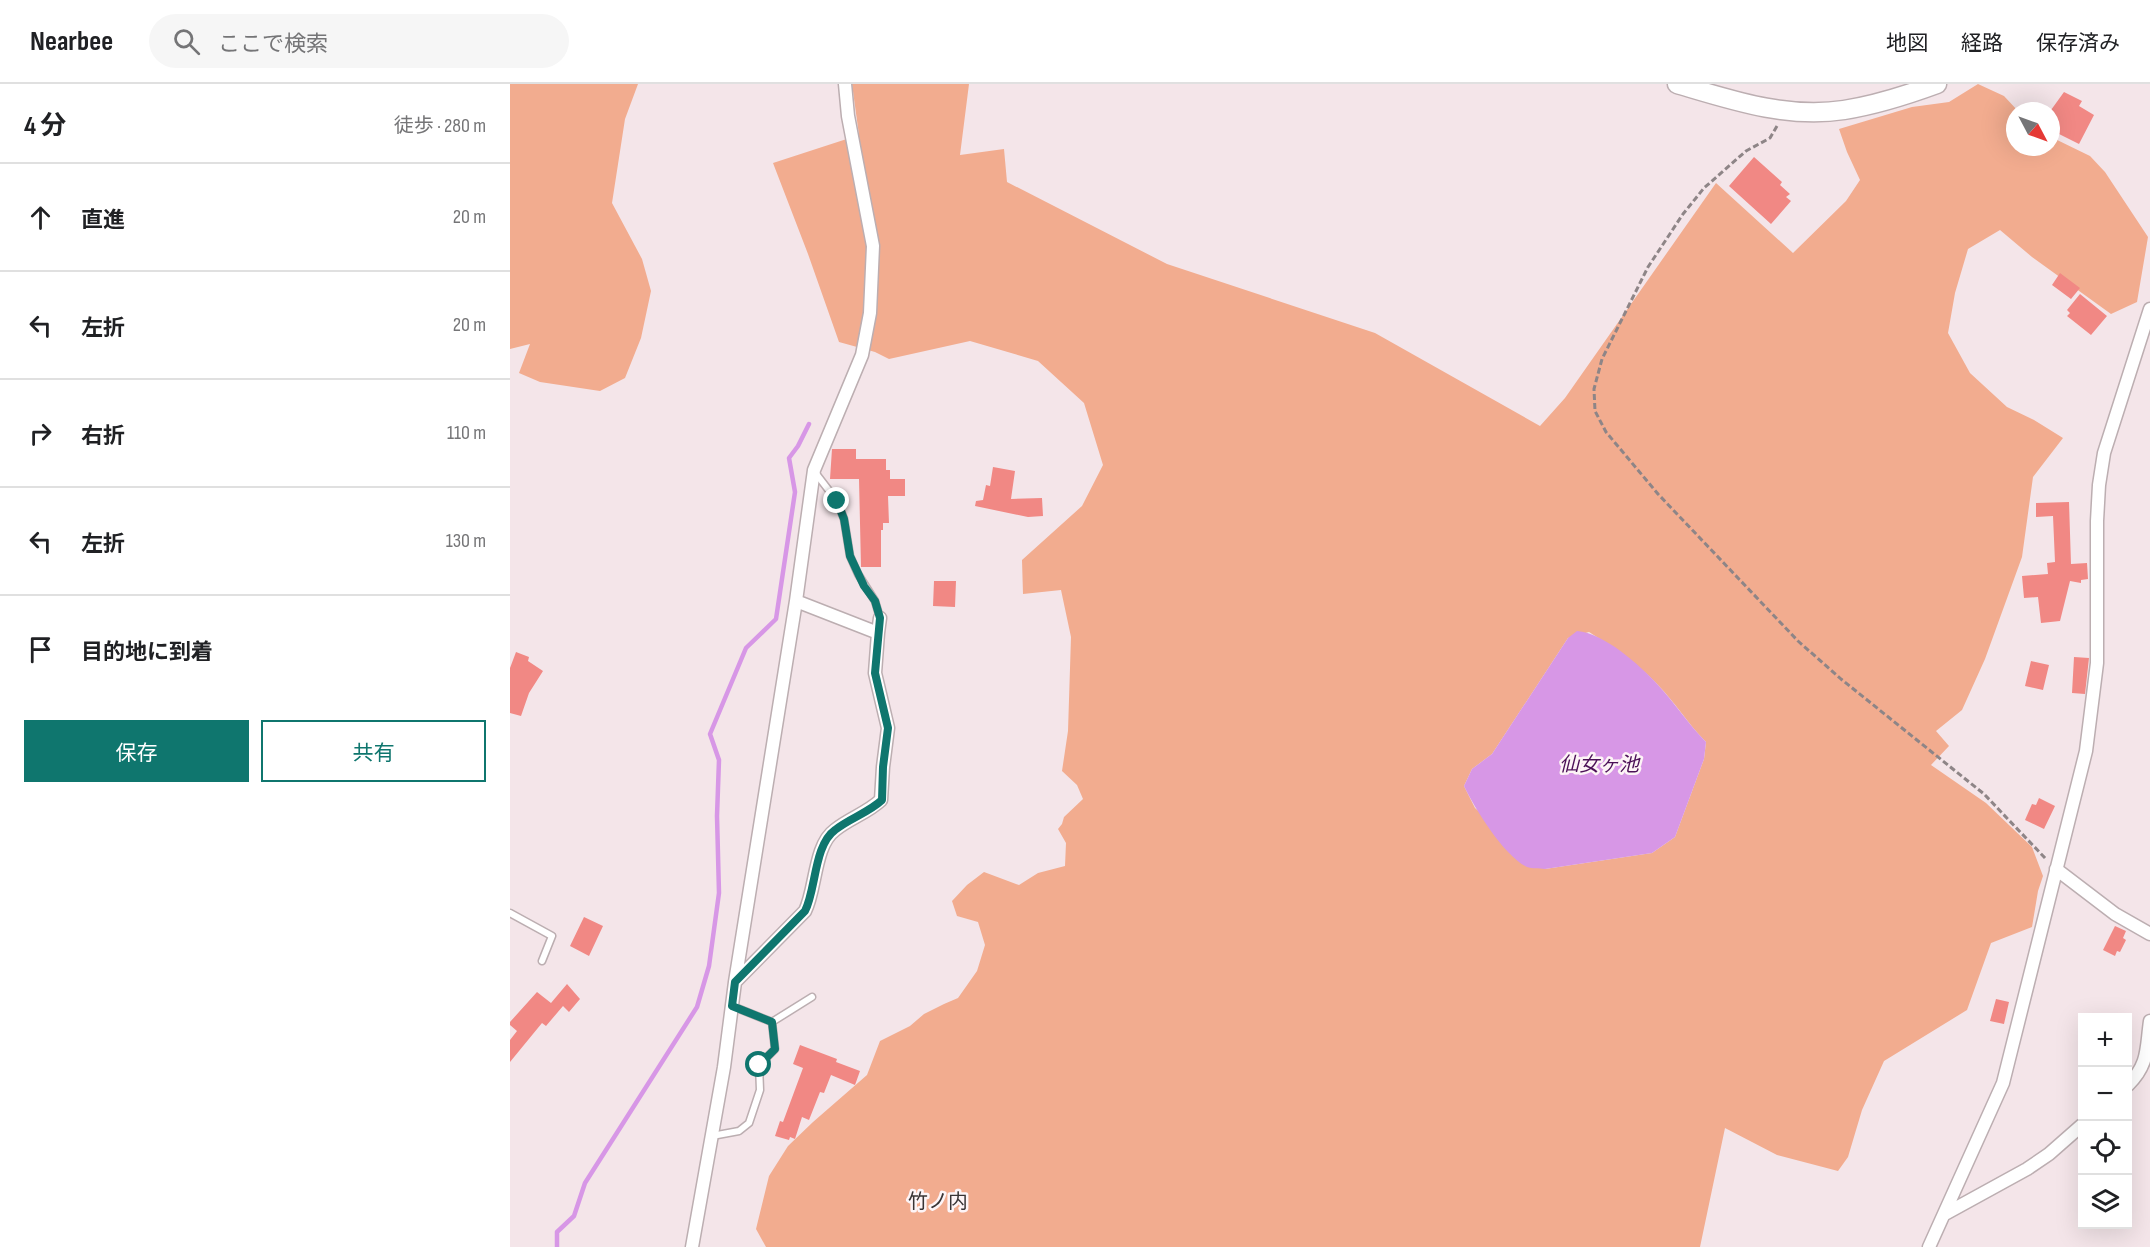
<!DOCTYPE html>
<html lang="ja">
<meta charset="utf-8">
<style>
body{margin:0;font-family:"Sofia Sans Condensed","Noto Sans JP",sans-serif;background:#f6f6f6;color:#202124}
.controls{position:absolute;right:18px;bottom:18px;display:grid;overflow:hidden;border-radius:0px;box-shadow:0 6px 24px #0002}
.controls button{width:54px;height:54px;display:grid;place-items:center;padding:0;border:0;border-bottom:2px solid #e0e0e0;background:#fff;color:#202124;font:30px sans-serif}
.compass{position:absolute;left:1496px;top:18px;width:54px;height:54px;border-radius:50%;background:#fff;box-shadow:0 6px 24px #0002;rotate:131deg}
.stop{position:absolute;width:18px;height:18px;margin:-14px;border:4px solid #0f766e;border-radius:50%;background:#fff}
.stop.end{background:#0f766e;border-color:#fff;box-shadow:0 2px 6px #0008}
.list{margin:0;padding:0;list-style:none}
h2{display:flex;justify-content:space-between;align-items:center;height:78px;margin:0;padding:0 24px;font-size:26px}
h2 small{font-size:20px;font-weight:400;color:#757577}
.list li{display:grid;grid-template-columns:39px 1fr auto;gap:18px;align-items:center;box-sizing:border-box;height:108px;padding:0 24px;border-top:2px solid #e0e0e0}
.list b{display:block;font-size:22px;white-space:nowrap}
.list em{font-size:20px;font-style:normal;color:#757577}
.actions{display:flex;gap:12px;padding:18px 24px}
.actions a{flex:1;padding:14px 0;border:2px solid #0f766e;border-radius:0px;text-align:center;font-size:21px;color:#0f766e}
.actions .main{background:#0f766e;color:#fff}
.icon{flex:none;width:33px;height:33px;fill:none;stroke:currentColor;stroke-width:2;stroke-linecap:round;stroke-linejoin:round}
.map{position:relative;flex:none;width:1640px;height:1163px;overflow:hidden}
header{display:flex;align-items:center;gap:36px;box-sizing:border-box;height:84px;padding:0 30px;background:#fff;border-bottom:2px solid #e0e0e0}
header strong{font-size:28px}
nav{display:flex;gap:33px;margin-inline-start:auto;font-size:21px}
.search{width:420px;height:54px;background:#f6f6f6;display:flex;align-items:center;gap:15px;box-sizing:border-box;padding:0 21px;border-radius:33px;color:#757577;font-size:22px}
main{display:flex}
aside{flex:1;background:#fff}
.map>svg:first-child{display:block}
.green{fill:#f2ac8f;fill-rule:evenodd}
.water{fill:#d797e6}
.lines{fill:none;stroke-linecap:round;stroke-linejoin:round}
.stream{stroke:#d797e6;stroke-width:4.5}
.building{fill:#f18884}
.lane-casing{stroke:#bcaeb1;stroke-width:9}
.street-casing{stroke:#bcaeb1;stroke-width:15}
.secondary-casing{stroke:#bcaeb1;stroke-width:21}
.path{stroke:#8e8587;stroke-width:3;stroke-dasharray:6 3;stroke-linecap:butt}
.lane{stroke:#fff;stroke-width:6}
.street{stroke:#fff;stroke-width:12}
.secondary{stroke:#fff;stroke-width:18}
.route{stroke:#0f766e;stroke-width:8}
.labels{text-anchor:middle;stroke-width:5;stroke-linejoin:round;paint-order:stroke}
.water-label{font-size:20px;font-style:italic;fill:#4b1057;stroke:#fdf4f6}
.neighbourhood-label{font-size:20px;fill:#393435;stroke:#fdf4f6}
</style>
<header>
<strong>Nearbee</strong>
<div class="search"><svg class="icon" aria-label="search" viewBox="0 0 24 24"><circle cx="10" cy="10" r="6"/><path d="M15 15l6 6"/></svg>ここで検索</div>
<nav><a>地図</a><a>経路</a><a>保存済み</a></nav>
</header>
<main>
<aside>
<h2>4 分<small>徒歩 · 280 m</small></h2>
<ul class="list">
<li><svg class="icon" aria-label="ahead" viewBox="0 0 24 24"><path d="M12 20V5M6 11l6-6 6 6"/></svg><div><b>直進</b></div><em>20 m</em></li>
<li><svg class="icon" aria-label="left" viewBox="0 0 24 24"><path d="M17 20v-9H6M10 6l-5 5 5 5"/></svg><div><b>左折</b></div><em>20 m</em></li>
<li><svg class="icon" aria-label="right" viewBox="0 0 24 24"><path d="M7 20v-9h11M14 6l5 5-5 5"/></svg><div><b>右折</b></div><em>110 m</em></li>
<li><svg class="icon" aria-label="left" viewBox="0 0 24 24"><path d="M17 20v-9H6M10 6l-5 5 5 5"/></svg><div><b>左折</b></div><em>130 m</em></li>
<li><svg class="icon" aria-label="arrive" viewBox="0 0 24 24"><path d="M6 21V4h12l-3 4 3 4H6"/></svg><div><b>目的地に到着</b></div></li>
</ul>
<div class="actions"><a class="main">保存</a><a>共有</a></div>
</aside>
<div class="map">
<svg width="1640" height="1163" viewBox="0 0 1640 1163">
<rect width="100%" height="100%" fill="#f4e5e9"/>
<path class="green" d="M0,0H128L115,35L102,119L132,175L141,207L131,254L115,294L90,307L30,298L9,289L20,260L0,265Z
M342,0H459L450,71L494,65L497,98L657,180L865,249L1030,342L1055,314L1206,99L1283,169L1336,117L1350,96L1337,68L1329,45L1402,23L1439,18L1468,0L1494,12L1508,27H1505V63H1541V53L1580,72L1595,88L1638,153L1627,218L1601,230L1522,173L1490,146L1458,165L1445,209L1438,249L1460,289L1497,323L1524,336L1553,354L1523,393L1512,473L1475,575L1452,626L1426,647L1439,662L1421,681L1476,719L1522,763L1533,792L1528,807L1522,843L1481,859L1457,926L1374,977L1352,1026L1338,1073L1328,1087L1267,1071L1215,1044L1190,1163H256L246,1145L259,1092L278,1062L303,1038L357,991L370,957L400,942L414,930L434,920L448,914L467,887L475,861L468,838L447,832L442,817L457,801L474,788L509,801L528,789L555,782L556,759L548,745L552,740L554,733L573,715L567,701L552,687L558,647L561,553L551,506L513,510L512,476L572,422L593,381L574,319L528,277L460,257L379,275L365,268L329,258L298,170L263,79L349,51ZM1079,548C1103,563 1127,579 1147,600C1165,618 1178,640 1196,658L1194,675L1165,753L1142,769L1035,785L965,724L954,702L962,685L982,670L1058,554Z"/>
<path class="water" d="M1067,547C1094,549 1130,581 1148,601C1165,619 1178,640 1196,658L1194,675L1165,753L1142,769L1035,785C1029,784 1022,785 1017,783C994,772 965,725 954,702L962,685L982,670L1058,554Z"/>
<g class="lines">
<path class="stream" d="M47,1163V1148L64,1132L75,1099L187,923L199,882L209,809L207,732L209,676L200,650L236,564L266,535L285,408L279,374L288,362L299,340"/>
</g>
<path class="building" d="M1554,8L1572,17L1569,22L1584,31L1569,60L1541,46V26Z
M1244,73L1272,98L1270,101L1280,110L1276,113L1281,117L1261,140L1219,102Z
M1550,189L1570,204L1561,215L1542,201Z
M1570,210L1597,232L1581,251L1557,232L1560,229L1557,226Z
M322,365H346V375H376V386H380V395H395V412H378L379,439H373V446H371V483H351L349,395H320Z
M483,383L505,387L501,415L532,414L533,432L518,433L465,422L466,417L473,416L476,401L480,402Z
M1559,418L1561,480L1577,479L1578,495L1571,496V499L1560,497L1550,537L1531,539L1528,513L1514,514L1512,492L1538,490L1537,479L1545,478L1543,432L1526,433V419Z
M424,497H446L445,523L423,522Z
M6,568L19,573L18,577L33,587L19,609L11,632L0,629V584Z
M1564,573L1579,574L1575,610L1562,609Z
M1521,577L1539,581L1533,606L1515,602Z
M1529,714L1545,722L1534,745L1515,736L1522,720L1526,721Z
M74,833L93,842L79,872L60,862Z
M1605,842L1616,847L1613,854L1616,856L1610,868L1607,867L1605,872L1593,866Z
M57,900L70,915L59,928L53,922L36,942L32,939L0,978V956L7,947L0,941V938L27,908L41,919Z
M1486,915L1499,918L1494,940L1480,937Z
M290,961L327,975L326,978L350,987L345,1001L321,991L314,1009L310,1008L299,1036L292,1033L285,1055L280,1053L279,1056L265,1052L270,1037L273,1038L293,984L283,980Z"/>
<g class="lines">
<g class="lane-casing">
<path id="lane" d="M304,387L327,417L334,435L340,472L348,490L365,517L370,534
M0,829L42,852L32,877
M262,938L302,913
M202,1052L229,1047L239,1039L250,1006L249,981L265,965L262,938L222,922"/>
</g>
<g class="street-casing">
<path id="street" d="M368,549L370,534
M1546,785L1605,830L1640,850
M225,898L295,827C306,806 304,761 325,746C340,734 357,729 371,716L373,683L378,644L365,589L368,549L286,517
M1618,1001C1639,980 1636,965 1640,937
M1435,1130L1517,1085L1539,1070L1572,1041
M182,1163L214,983L225,898L286,517L304,386L352,271L360,229L363,162L338,32L335,0
M1419,1163L1493,999L1576,667L1587,579V437L1589,401L1594,369L1640,225"/>
</g>
<g class="secondary-casing">
<path id="secondary" d="M1167,0C1221,16 1277,35 1334,26C1366,21 1397,11 1427,0"/>
</g>
<path class="path" d="M1267,42L1260,54L1236,67L1194,104L1173,130L1138,183L1092,275L1084,305L1085,327L1096,348L1148,410L1288,557L1331,595L1474,710L1536,775"/>
<use href="#lane" class="lane"/>
<use href="#street" class="street"/>
<use href="#secondary" class="secondary"/>
</g>
<g class="lines">
<path class="route" d="M249,981L265,965L262,938L222,922L225,898L295,827C306,806 304,761 325,746C340,734 358,729 372,716L373,683L378,644L365,589L370,534L365,517L354,502L340,472L334,435L327,417"/>
</g>
<g class="labels">
<g class="water-label">
<text x="1089" y="687">仙女ヶ池</text>
</g>
<g class="neighbourhood-label">
<text x="428" y="1124">竹ノ内</text>
</g>
</g>
</svg>
<div class="controls">
<button>+</button>
<button>−</button>
<button><svg class="icon" aria-label="locate" viewBox="0 0 24 24"><circle cx="12" cy="12" r="6"/><path d="M12 2v4M12 18v4M2 12h4M18 12h4"/></svg></button>
<button><svg class="icon" aria-label="layers" viewBox="0 0 24 24"><path d="M12 4l9 5-9 5-9-5zM3 14l9 5 9-5"/></svg></button>
</div>
<svg class="compass" viewBox="-18 -18 36 36"><path d="M0-13l5 13h-10z" fill="#e53935"/><path d="M0 13l5-13h-10z" fill="#757577"/></svg>
<div class="stop" style="left:249px;top:981px"></div>
<div class="stop end" style="left:327px;top:417px"></div>
</div>
</main>
